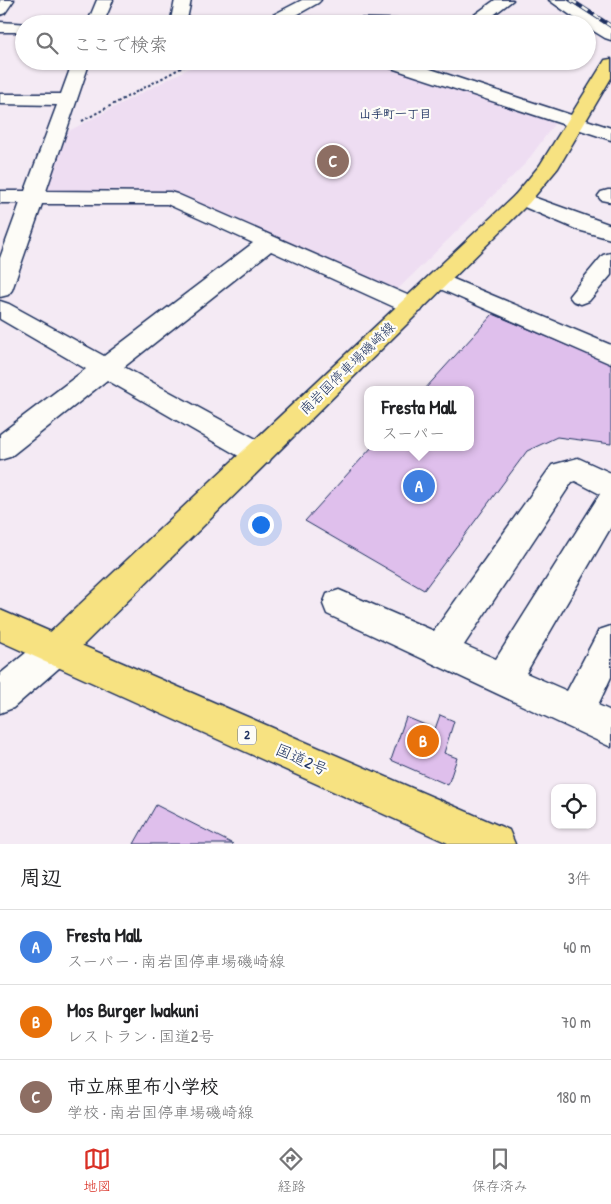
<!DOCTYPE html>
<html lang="ja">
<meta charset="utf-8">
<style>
body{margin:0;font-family:"Patrick Hand","Klee One",sans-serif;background:#f2f2f2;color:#202124}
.controls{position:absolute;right:15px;bottom:15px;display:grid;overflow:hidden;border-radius:10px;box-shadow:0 1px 4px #0004}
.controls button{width:45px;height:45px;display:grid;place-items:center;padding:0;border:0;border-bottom:1px solid #e0e0e0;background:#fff;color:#202124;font:25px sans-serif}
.you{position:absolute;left:260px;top:524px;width:18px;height:18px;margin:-12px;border:4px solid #fff;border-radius:50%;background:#1a73e8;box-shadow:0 0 0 8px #1a73e833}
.badge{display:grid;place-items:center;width:32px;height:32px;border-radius:50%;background:#d93025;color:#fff;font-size:16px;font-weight:700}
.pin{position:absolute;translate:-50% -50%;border:2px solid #fff;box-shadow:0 1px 5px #0006}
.popup{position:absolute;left:364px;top:386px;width:110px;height:65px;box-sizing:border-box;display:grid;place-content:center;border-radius:10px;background:#fff;filter:drop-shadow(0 1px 4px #0005);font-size:16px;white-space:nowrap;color:#757577}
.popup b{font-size:19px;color:#202124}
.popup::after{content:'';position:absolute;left:50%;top:100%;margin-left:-10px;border:10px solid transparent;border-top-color:#fff}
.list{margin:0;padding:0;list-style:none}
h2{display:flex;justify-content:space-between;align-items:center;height:65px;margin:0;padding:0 20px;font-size:21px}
h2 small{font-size:16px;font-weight:400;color:#757577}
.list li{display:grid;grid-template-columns:32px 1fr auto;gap:15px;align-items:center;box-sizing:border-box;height:75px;padding:0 20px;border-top:1px solid #e0e0e0}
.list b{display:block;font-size:19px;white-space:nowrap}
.list p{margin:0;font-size:16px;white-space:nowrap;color:#757577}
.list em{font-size:16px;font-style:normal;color:#757577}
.icon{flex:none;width:28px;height:28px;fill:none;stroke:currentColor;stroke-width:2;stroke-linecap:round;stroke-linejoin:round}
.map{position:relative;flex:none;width:611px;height:844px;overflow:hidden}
.search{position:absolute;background:#fff;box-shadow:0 1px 4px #0004;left:15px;right:15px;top:15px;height:55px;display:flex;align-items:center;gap:12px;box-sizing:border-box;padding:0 18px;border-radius:28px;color:#757577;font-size:19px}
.sheet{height:290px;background:#fff}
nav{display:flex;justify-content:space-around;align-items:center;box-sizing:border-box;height:70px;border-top:1px solid #e0e0e0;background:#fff;font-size:14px;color:#757577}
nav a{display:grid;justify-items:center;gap:2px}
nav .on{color:#d93025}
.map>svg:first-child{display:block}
.built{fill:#eeddf2}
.building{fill:#dfbfec;stroke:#1b2f5e}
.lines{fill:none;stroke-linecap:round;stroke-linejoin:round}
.minor-casing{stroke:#1b2f5e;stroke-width:3}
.major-casing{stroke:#1b2f5e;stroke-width:3}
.highway-casing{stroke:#1b2f5e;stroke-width:3}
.path{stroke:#1b2f5e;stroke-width:2;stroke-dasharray:2.5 2.5;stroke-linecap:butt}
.minor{fill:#fdfcf7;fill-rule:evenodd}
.major{fill:#f7e281;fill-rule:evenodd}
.highway{fill:#f7e281;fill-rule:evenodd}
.rail-casing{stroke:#1b2f5e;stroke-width:4}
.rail{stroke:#fdfcf7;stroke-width:2.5;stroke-dasharray:7;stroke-linecap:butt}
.labels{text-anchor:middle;stroke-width:4.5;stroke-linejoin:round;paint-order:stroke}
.far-neighbourhood-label{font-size:12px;font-weight:bold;fill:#1b2f5e;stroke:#fdfcf7}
.shield{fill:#fdfcf7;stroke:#5f6c8c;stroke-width:1}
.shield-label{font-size:12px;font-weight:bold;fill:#1b2f5e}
.street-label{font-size:14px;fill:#1b2f5e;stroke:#fdfcf7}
.near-street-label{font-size:16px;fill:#1b2f5e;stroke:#fdfcf7}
</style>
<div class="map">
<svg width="611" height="844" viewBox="0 0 611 844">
<rect width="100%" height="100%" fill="#f4eaf4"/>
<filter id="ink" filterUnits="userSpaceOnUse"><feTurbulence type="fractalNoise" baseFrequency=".02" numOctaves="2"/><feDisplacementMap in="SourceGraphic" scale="10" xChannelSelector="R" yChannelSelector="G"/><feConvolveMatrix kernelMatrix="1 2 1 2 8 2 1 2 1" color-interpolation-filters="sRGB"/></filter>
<g filter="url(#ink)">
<path class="built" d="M203,61H374L557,120L526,163L394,293L171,194L40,192L61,135Z"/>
<path class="building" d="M493,314L611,364V444L557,437L527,451L424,590L305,521L372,447H470V390H424Z
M440,715L454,721L444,753L457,758L448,785L391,760L406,717L435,729Z
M156,805L233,844H134Z"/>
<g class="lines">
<g class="minor-casing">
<path id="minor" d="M0,0H14L5,13L0,15Z
M97,0H113L103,24H87Z
M175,0H191L186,24H170Z
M302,0H321L318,3L293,17L466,21L495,0H513L482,24L267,23L273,15Z
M549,0H567L611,28V40L605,38L587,27V24H583Z
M0,22L30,24H24V32H0Z
M73,61H90L46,191L170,192L177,194L421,301L424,306L421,311L412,314L403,311L271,251L124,367L269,446L273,454L269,462L259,465L249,462L107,380L10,457L0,460V434L86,369L0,319V301L9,304L104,356L253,243L167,204H42L12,290L8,295L0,297V258L20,203H0V191H25L57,105L0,104V94H61Z
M380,61H406L611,128V140L382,65Z
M608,190H611V202L601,200L598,196L601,192Z
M522,193L611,225V239L578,230L515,203L512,199L515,195Z
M611,253V275L589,301L581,304L573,301L569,296L573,291L603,255Z
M439,273L611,345V364L431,285L427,280L431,275Z
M578,458L611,473V527L526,673L567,691L599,630L611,626V677L598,705L611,711V747L327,614L323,604L327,594L339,590L434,631L552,465ZM575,481L600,494L496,659L464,645L572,482Z
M55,634L67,639L72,650L67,661L13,708L0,713V674L43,639Z"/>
</g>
<g class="major-casing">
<path id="major" d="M611,59V78L558,168L529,203L67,661L55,666L43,661L38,650L43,639L515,195L540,165L605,60Z"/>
</g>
<g class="highway-casing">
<path id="highway" d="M0,610L509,830L515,844H450L0,641Z"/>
</g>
<path class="path" d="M82,121L194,61"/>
<use href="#minor" class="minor"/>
<use href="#major" class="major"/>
<use href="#highway" class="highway"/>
<g class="rail-casing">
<path id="rail" d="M571,0L611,26"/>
</g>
<use href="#rail" class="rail"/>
</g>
</g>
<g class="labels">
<g class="far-neighbourhood-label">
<text x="395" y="118">山手町一丁目</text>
</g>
<rect class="shield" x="238" y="725.5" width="18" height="19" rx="4"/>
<g class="shield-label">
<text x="247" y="739">2</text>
</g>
<g class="street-label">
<text transform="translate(347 368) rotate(-44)" y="5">南岩国停車場磯崎線</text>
</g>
<g class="near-street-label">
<text transform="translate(302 759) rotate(24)" y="6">国道2号</text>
</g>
</g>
</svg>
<div class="controls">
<button><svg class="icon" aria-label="locate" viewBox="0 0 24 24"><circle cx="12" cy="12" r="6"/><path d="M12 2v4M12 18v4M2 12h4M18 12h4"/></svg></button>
</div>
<div class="you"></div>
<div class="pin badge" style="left:419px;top:486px;background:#3f7fe0">A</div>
<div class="popup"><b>Fresta Mall</b>スーパー</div>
<div class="pin badge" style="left:423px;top:741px;background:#e8710a">B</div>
<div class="pin badge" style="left:333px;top:161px;background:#8d6e63">C</div>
<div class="search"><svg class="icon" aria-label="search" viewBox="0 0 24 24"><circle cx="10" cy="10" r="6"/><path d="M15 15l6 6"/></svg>ここで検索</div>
</div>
<section class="sheet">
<h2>周辺<small>3件</small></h2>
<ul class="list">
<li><span class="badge" style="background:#3f7fe0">A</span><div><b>Fresta Mall</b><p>スーパー · 南岩国停車場磯崎線</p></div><em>40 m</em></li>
<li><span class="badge" style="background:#e8710a">B</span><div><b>Mos Burger Iwakuni</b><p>レストラン · 国道2号</p></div><em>70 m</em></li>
<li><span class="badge" style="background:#8d6e63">C</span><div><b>市立麻里布小学校</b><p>学校 · 南岩国停車場磯崎線</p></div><em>180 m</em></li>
</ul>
</section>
<nav>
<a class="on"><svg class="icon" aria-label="map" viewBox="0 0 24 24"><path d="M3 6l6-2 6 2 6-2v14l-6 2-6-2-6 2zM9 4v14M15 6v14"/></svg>地図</a>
<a><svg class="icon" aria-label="directions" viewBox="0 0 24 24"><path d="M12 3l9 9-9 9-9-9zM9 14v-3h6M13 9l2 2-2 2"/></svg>経路</a>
<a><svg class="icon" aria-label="saved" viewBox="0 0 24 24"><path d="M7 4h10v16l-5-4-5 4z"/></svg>保存済み</a>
</nav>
